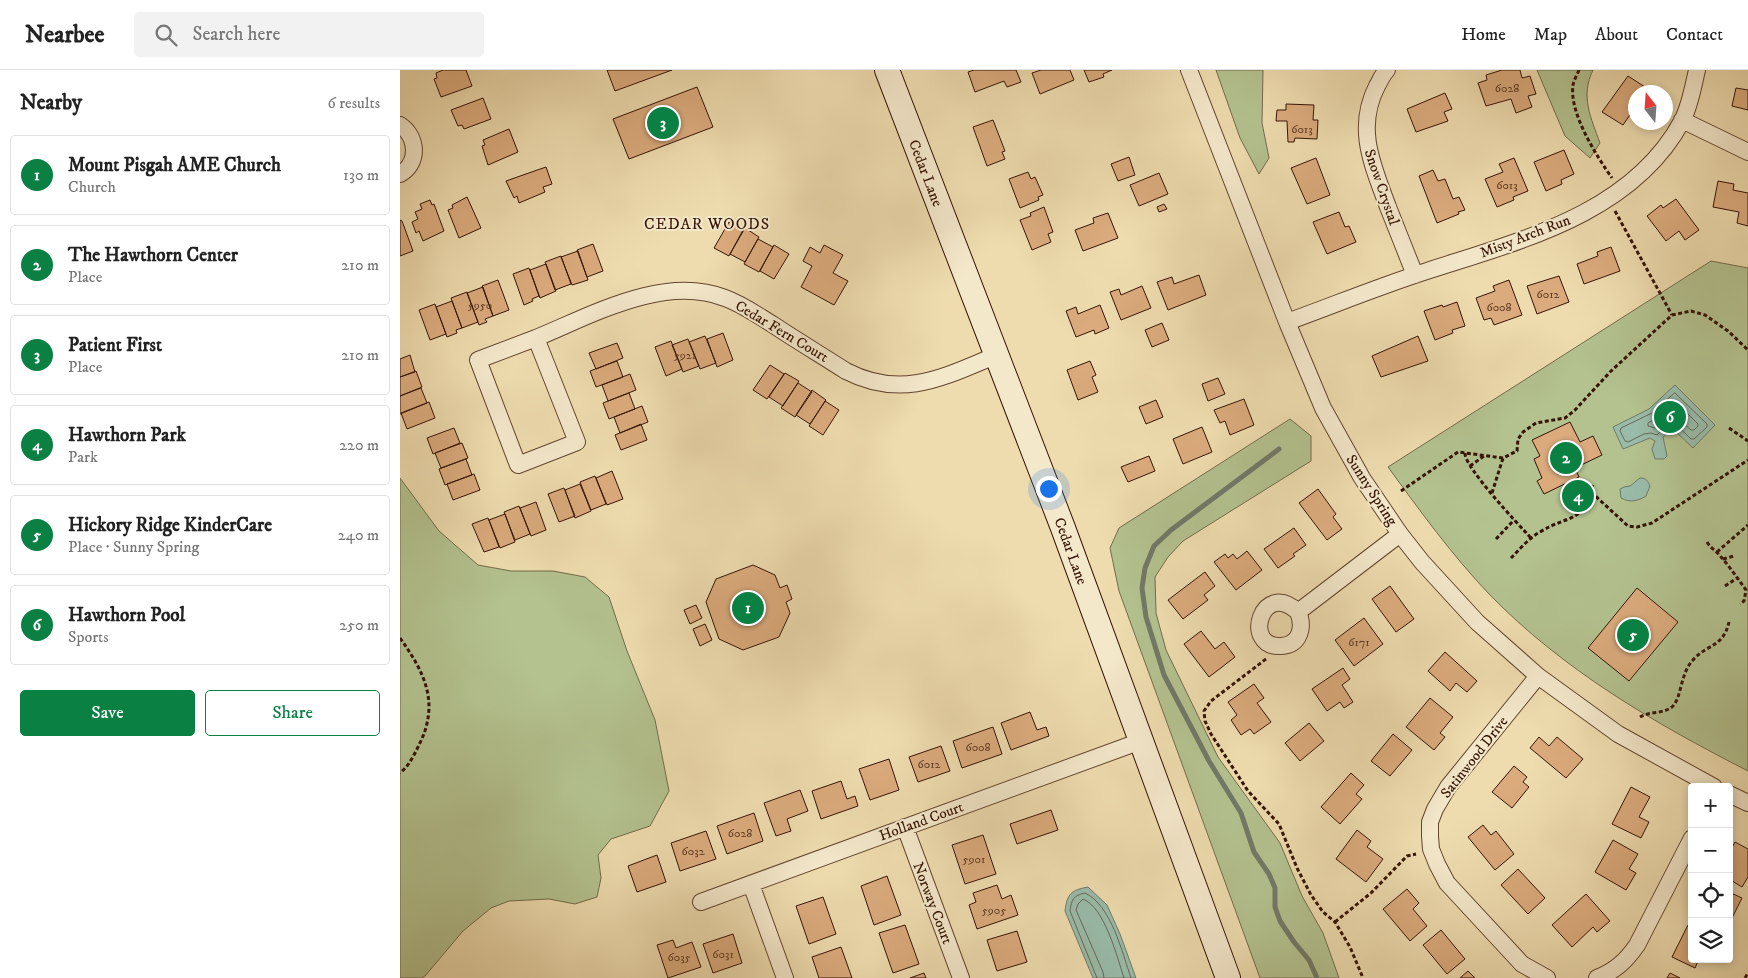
<!DOCTYPE html>
<meta charset="utf-8">
<style>
body{margin:0;font-family:"IM FELL DW Pica",serif;background:#f2f2f2;color:#222}
.controls{position:absolute;right:15px;bottom:15px;display:grid;overflow:hidden;border-radius:5px;box-shadow:0 2px 8px #0003}
.controls button{width:45px;height:45px;display:grid;place-items:center;padding:0;border:0;border-bottom:1px solid #e0e0e0;background:#fff;color:#222;font:25px sans-serif}
.compass{position:absolute;left:1228px;top:15px;width:45px;height:45px;border-radius:50%;background:#fff;box-shadow:0 2px 8px #0003;rotate:343deg}
.you{position:absolute;left:648px;top:418px;width:18px;height:18px;margin:-12px;border:4px solid #fff;border-radius:50%;background:#1a73e8;box-shadow:0 0 0 8px #1a73e833}
.badge{display:grid;place-items:center;width:32px;height:32px;border-radius:50%;background:#0b8043;color:#fff;font-size:16px;font-weight:700}
.pin{position:absolute;translate:-50% -50%;border:2px solid #fff;box-shadow:0 1px 5px #0006}
.list{margin:0;padding:0;list-style:none}
h2{display:flex;justify-content:space-between;align-items:center;height:65px;margin:0;padding:0 20px;font-size:21px}
h2 small{font-size:16px;font-weight:400;color:#767676}
.list li{display:grid;grid-template-columns:32px 1fr auto;gap:15px;align-items:center;box-sizing:border-box;height:80px;margin:0 10px 10px;padding:0 10px;border:1px solid #e0e0e0;border-radius:5px}
.list b{display:block;font-size:19px;white-space:nowrap}
.list p{margin:0;font-size:16px;white-space:nowrap;color:#767676}
.list em{font-size:16px;font-style:normal;color:#767676}
.actions{display:flex;gap:10px;padding:15px 20px}
.actions a{flex:1;padding:11px 0;border:1px solid #0b8043;border-radius:5px;text-align:center;font-size:18px;color:#0b8043}
.actions .main{background:#0b8043;color:#fff}
.icon{flex:none;width:28px;height:28px;fill:none;stroke:currentColor;stroke-width:2;stroke-linecap:round;stroke-linejoin:round}
.map{position:relative;flex:none;width:1348px;height:908px;overflow:hidden}
header{display:flex;align-items:center;gap:30px;box-sizing:border-box;height:70px;padding:0 25px;background:#fff;border-bottom:1px solid #e0e0e0}
header strong{font-size:24px}
nav{display:flex;gap:28px;margin-inline-start:auto;font-size:18px}
.search{width:350px;height:45px;background:#f2f2f2;display:flex;align-items:center;gap:12px;box-sizing:border-box;padding:0 18px;border-radius:5px;color:#767676;font-size:19px}
main{display:flex}
aside{flex:1;background:#fff}
.map>svg:first-child{display:block}
.green{fill:#b3c28f;stroke:#746b4a}
.water{fill:#99bcaa;stroke:#717968}
.lines{fill:none;stroke-linecap:round;stroke-linejoin:round}
.shore{stroke:#676857;stroke-width:1}
.stream{stroke:#717968;stroke-width:5}
.building{fill:#dbab7d;stroke:#351404}
.street-casing{stroke:#63462f;stroke-width:18}
.secondary-casing{stroke:#351404;stroke-width:26}
.path{stroke:#351404;stroke-width:3;stroke-dasharray:4 2.5;stroke-linecap:butt}
.street{stroke:#f4e8cb;stroke-width:16}
.secondary{stroke:#f4e8cb;stroke-width:24}
.labels{text-anchor:middle;stroke-width:4;stroke-linejoin:round;paint-order:stroke}
.number-label{font-size:12px;fill:#5e3a22}
.street-label{font-size:15px;fill:#351404;stroke:#f4e8cb}
.neighbourhood-label{font-size:16px;letter-spacing:1px;fill:#351404;stroke:#f4e8cb}
</style>
<header>
<strong>Nearbee</strong>
<div class="search"><svg class="icon" aria-label="search" viewBox="0 0 24 24"><circle cx="10" cy="10" r="6"/><path d="M15 15l6 6"/></svg>Search here</div>
<nav><a>Home</a><a>Map</a><a>About</a><a>Contact</a></nav>
</header>
<main>
<aside>
<h2>Nearby<small>6 results</small></h2>
<ul class="list">
<li><span class="badge">1</span><div><b>Mount Pisgah AME Church</b><p>Church</p></div><em>130 m</em></li>
<li><span class="badge">2</span><div><b>The Hawthorn Center</b><p>Place</p></div><em>210 m</em></li>
<li><span class="badge">3</span><div><b>Patient First</b><p>Place</p></div><em>210 m</em></li>
<li><span class="badge">4</span><div><b>Hawthorn Park</b><p>Park</p></div><em>220 m</em></li>
<li><span class="badge">5</span><div><b>Hickory Ridge KinderCare</b><p>Place · Sunny Spring</p></div><em>240 m</em></li>
<li><span class="badge">6</span><div><b>Hawthorn Pool</b><p>Sports</p></div><em>250 m</em></li>
</ul>
<div class="actions"><a class="main">Save</a><a>Share</a></div>
</aside>
<div class="map">
<svg width="1348" height="908" viewBox="0 0 1348 908">
<rect width="100%" height="100%" fill="#eedcaf"/>
<filter id="stains"><feTurbulence type="fractalNoise" baseFrequency=".004" numOctaves="4"/><feColorMatrix values="0 0 0 0 .2 0 0 0 0 .09 0 0 0 0 .02 0 0 0 .5 -.17"/></filter>
<radialGradient id="worn" r=".72"><stop offset=".6" stop-color="#630" stop-opacity="0"/><stop offset="1" stop-color="#630" stop-opacity=".3"/></radialGradient>
<path class="green" d="M816,0H863L862,53L869,88L859,104L840,68Z
M1137,0H1193C1180,26 1191,48 1200,73L1190,88L1165,66Z
M1311,191L1348,198V701C1254,653 1163,600 1089,524C1052,485 1020,441 988,397Z
M890,349L911,366V391L783,471L768,487L755,507L756,543L766,580L818,687L880,773L902,826L923,863L939,908H860L719,521L710,478L719,458Z
M0,408L39,461L78,495L111,501H153L185,507L209,527L227,581L255,650L269,721L250,756L211,769L198,785L201,808L197,827L175,834L149,829L109,831L91,838L63,861L25,906L21,908H0Z"/>
<path class="water" d="M1275,315L1315,355L1293,378L1276,362L1271,361L1263,367L1267,386L1264,389H1255L1252,379L1255,371L1250,368L1223,379L1213,357L1249,339Z
M1240,408C1246,408 1248,411 1250,416L1246,426C1238,431 1230,433 1221,428L1220,419L1224,417L1230,416Z
M688,817L707,835L720,864L736,908H693L665,841C667,824 671,820 688,817Z"/>
<g class="lines">
<path class="shore" d="M1275,323L1307,354V357L1294,369H1291C1278,356 1272,350 1257,365L1251,363L1244,364L1228,372L1225,371L1220,361L1221,358L1252,343Z
M1273,332H1276L1298,354V356L1294,360H1291C1278,348 1270,346 1255,358L1248,356V353L1257,348Z
M697,908L670,841C671,830 674,825 685,823C711,835 722,882 731,908
M704,908L703,902L676,840L678,834L683,829C705,838 717,887 724,908"/>
<path class="stream" d="M879,379L771,460L754,476L745,498L742,518L746,547L764,605L809,691L841,743L854,782L869,804L875,818V837L880,851L894,872L909,890L917,908"/>
</g>
<path class="building" d="M43,0H66L72,16L41,27L34,9L37,8L36,3Z
M207,0H272L215,21Z
M574,0H616L621,12L607,17L604,11L575,22L568,2Z
M641,0H670L674,10L640,24L632,3Z
M684,0H712L703,4L704,7L689,12Z
M1102,0H1120L1122,8L1130,6L1136,24L1128,26L1132,37L1116,43L1111,29L1086,36L1078,13L1087,10L1086,5Z
M1228,6L1245,17L1241,22H1236V36L1223,55L1202,42Z
M297,17L313,57L229,89L213,49Z
M1336,18L1348,20V40L1332,36Z
M1045,23L1052,39L1044,42L1048,51L1016,62L1007,39Z
M83,28L91,49L64,59L62,55L58,56L51,40Z
M886,34L914,35L913,50H918L917,69L895,68L894,72H888L887,51H876L877,40H886Z
M593,50L605,81L602,82L605,89L587,96L573,57Z
M109,59L118,82L88,95L82,76L85,75L83,70Z
M1164,80L1174,104L1161,110L1162,114L1146,121L1134,92Z
M729,87L735,105L718,111L711,94Z
M916,88L930,125L907,134L891,98Z
M1114,88L1128,121L1113,127L1114,130L1097,137L1085,109L1103,102L1099,94Z
M146,97L152,114L143,117L145,122L119,133L117,126L114,128L106,111Z
M1033,100L1038,111L1045,109L1053,129L1059,127L1065,140L1058,142L1059,144L1037,153L1019,106Z
M628,102L631,109L635,107L643,125L638,127L639,130L620,138L609,109Z
M759,103L768,124L739,136L730,115Z
M1318,111L1334,114L1333,120L1348,123V156L1337,153L1339,142L1313,137Z
M67,127L81,158L59,168L48,140L53,138L52,135Z
M1276,129L1299,160L1285,170L1279,161L1266,171L1247,146L1261,135L1263,138Z
M30,130L32,135L34,134L44,161L23,171L19,161L16,163L12,152L18,149L15,142L22,139L20,134Z
M764,134L767,139L759,142L757,137Z
M644,137L653,162L648,164L651,172L632,180L620,150L631,146L630,143Z
M939,142L945,157L949,156L956,172L927,184L913,152Z
M708,143L718,168L683,181L675,160L694,153L693,148Z
M0,150L2,151L13,181L0,186Z
M329,152L343,160L329,186L314,178Z
M345,158L359,167L345,192L330,184Z
M358,169L373,177L359,202L344,194Z
M193,174L203,201L187,207L177,180Z
M374,175L389,184L374,209L360,201Z
M424,175L443,185L433,203L448,211L434,235L401,217L412,196L403,191L410,177L420,183Z
M1211,177L1220,201L1184,214L1177,194L1198,186L1197,182Z
M178,181L188,210L172,215L161,187Z
M161,186L171,214L155,220L145,192Z
M146,194L156,221L140,228L130,200Z
M129,198L139,226L132,229L133,231L124,235L113,204Z
M799,205L806,225L768,240L757,212L772,207L774,214Z
M1159,206L1169,232L1137,244L1127,216Z
M98,210L109,240L93,246L82,216Z
M1109,210L1122,245L1094,255L1091,248L1084,250L1076,228L1095,221L1093,216Z
M742,216L751,238L721,250L710,222L719,219L721,225Z
M83,217L93,246L85,249L87,252L79,255L67,223Z
M67,222L78,252L62,258L51,228Z
M52,231L62,258L56,260L57,263L47,267L36,237Z
M1057,232L1065,256L1052,260L1053,263L1035,270L1024,241L1042,235L1043,237Z
M35,234L46,264L30,270L19,240Z
M700,235L709,258L695,264L694,260L676,267L666,241L676,237L678,244Z
M762,253L769,270L752,277L745,260Z
M323,263L333,290L317,297L307,269Z
M305,266L316,293L300,299L289,272Z
M1018,266L1028,291L981,307L972,286Z
M288,269L299,296L283,302L272,275Z
M271,271L282,299L266,306L255,277Z
M217,273L223,288L196,299L189,283Z
M10,285L15,302L0,307V289Z
M217,291L223,307L196,317L190,301Z
M690,291L696,305L692,307L698,322L678,330L667,300Z
M370,295L384,304L367,329L353,320Z
M16,301L22,317L0,326V307Z
M385,303L399,311L383,336L369,327Z
M230,304L236,320L208,331L202,315Z
M818,308L825,324L808,331L802,314Z
M398,313L412,322L395,347L381,338Z
M21,318L27,333L0,344V326Z
M412,320L426,330L410,354L396,345Z
M229,323L235,339L209,349L203,333Z
M844,329L854,355L830,365L825,351L820,353L814,340Z
M756,330L763,347L746,354L739,337Z
M425,331L439,340L423,365L409,356Z
M29,332L35,348L7,359L1,343Z
M242,336L248,352L220,363L214,347Z
M1170,352L1180,372L1193,366L1202,385L1175,398L1179,407L1144,424L1137,411L1142,408L1134,389L1140,386L1132,370Z
M241,354L247,370L221,380L215,365Z
M802,357L812,382L783,394L773,369Z
M54,358L60,373L33,384L27,368Z
M62,373L68,388L41,398L35,383Z
M749,386L755,401L728,412L721,397Z
M66,389L72,405L45,415L39,399Z
M212,401L223,429L207,435L196,408Z
M74,404L80,420L53,430L47,414Z
M195,406L206,434L191,440L180,412Z
M180,414L191,441L175,448L165,420Z
M164,418L175,446L159,452L148,424Z
M918,419L936,444L933,447L942,459L927,470L899,433Z
M136,432L146,460L131,466L120,438Z
M119,436L130,464L115,470L104,442Z
M105,444L115,472L100,478L89,450Z
M88,448L99,477L84,482L72,454Z
M894,458L906,475L893,484L895,486L878,498L864,479Z
M847,481L862,500L836,520L814,492L825,484L828,488L833,484L837,489Z
M353,495L375,505L380,518L387,515L392,529L386,532L390,543L379,567L343,580L319,569L306,532L316,509Z
M805,502L815,516L804,525L808,530L783,549L768,530Z
M990,516L1014,549L996,562L972,529Z
M1237,518L1278,552L1229,611L1188,578Z
M296,535L302,548L290,554L284,540Z
M964,548L983,574L954,596L935,570Z
M305,554L312,570L300,576L293,559Z
M801,561L815,579L824,572L835,587L809,607L784,574Z
M1045,582L1077,611L1067,622L1056,613L1050,621L1028,601Z
M943,598L950,609L942,615L953,632L944,638L940,632L927,641L912,619Z
M854,614L864,628L857,633L871,652L854,664L850,659L841,665L831,650L837,645L828,632Z
M1030,628L1053,647L1040,663L1045,667L1034,680L1006,657Z
M630,642L637,660L646,657L649,666L611,680L601,653Z
M909,653L924,671L900,691L885,673Z
M593,657L602,684L562,698L553,671Z
M993,664L1012,680L990,706L971,691Z
M1139,667L1149,676L1157,667L1183,689L1166,708L1130,678Z
M541,676L550,701L518,712L509,687Z
M489,689L499,720L470,730L459,699Z
M1114,696L1127,707L1123,712L1129,717L1112,738L1092,722Z
M951,703L964,715L956,724L962,729L940,754L921,737Z
M441,711L447,729L455,726L458,736L421,749L412,721Z
M1231,717L1250,727L1239,747L1249,752L1241,768L1212,754Z
M400,720L408,741L387,749L391,761L376,766L364,733Z
M651,740L658,760L617,774L610,754Z
M354,743L363,771L327,784L317,756Z
M1083,755L1091,765L1096,761L1114,784L1095,800L1068,767Z
M957,760L971,771L967,777L983,789L966,812L936,789Z
M306,761L316,789L280,801L271,773Z
M583,765L596,804L565,814L552,775Z
M1213,770L1238,784L1229,799L1236,803L1226,820L1195,802Z
M1335,772L1348,779V807L1342,817L1329,809V788L1333,782L1330,781Z
M257,785L266,812L237,822L228,796Z
M1118,799L1145,828L1128,844L1101,815Z
M487,806L501,845L474,855L461,816Z
M597,815L602,829L611,825L618,845L577,859L569,835L576,832L573,823Z
M1007,819L1019,833L1013,839L1027,856L1010,871L983,839Z
M1329,822L1342,828L1329,854Z
M1186,824L1210,851L1197,862L1193,857L1172,877L1152,855Z
M423,827L436,864L409,874L396,836Z
M505,855L519,894L493,903L479,863Z
M1288,855L1292,857V889H1299L1295,898L1272,887Z
M1041,860L1065,889L1047,904L1023,875Z
M617,861L627,892L597,901L587,870Z
M333,864L342,893L313,903L303,874Z
M273,870L276,878L292,872L301,897L268,908L257,875Z
M441,877L452,908H419L412,887Z
M1068,901L1075,908H1060Z
M524,903L526,908H510Z
M1270,903L1280,908H1267Z"/>
<g class="lines">
<g class="street-casing">
<path id="street" d="M789,0L887,252L923,338L962,408L1000,464L1022,492L1077,552L1138,606L1218,664L1314,717
M987,0C982,5 980,11 977,16C955,59 973,96 988,137C997,160 1006,182 1015,205
M1282,50L1348,82
M0,55C17,66 20,93 0,104
M887,252C934,235 980,216 1027,201C1119,171 1232,144 1282,51C1290,36 1293,17 1297,0
M136,268L78,290L118,395L177,372L136,268C192,245 264,204 325,228C342,234 357,245 372,254C396,270 421,285 446,301C502,330 544,307 597,285
M898,542C862,508 841,578 881,576C901,575 904,556 898,542L1000,464
M1138,606L1048,717L1035,739L1030,752V766L1031,779L1037,794L1047,813L1122,894L1147,908
M1329,724L1348,733
M505,757L561,908
M351,814L385,908
M301,832L741,671
M1197,908C1215,901 1226,891 1237,875L1292,768"/>
</g>
<g class="secondary-casing">
<path id="secondary" d="M487,0L663,458L828,908"/>
</g>
<path class="path" d="M1179,0C1177,5 1174,10 1173,15C1169,43 1196,85 1212,108
M1215,141L1272,245
M1329,358L1348,371
M1065,383C1064,397 1119,455 1131,468
M1070,396L1084,386
M1001,421L1058,382L1103,388L1117,381L1118,369L1123,362L1136,353L1165,348L1175,340L1210,302L1272,245L1291,241L1305,245L1328,261L1348,280
M1191,422L1228,456L1237,457L1252,453L1348,390
M1092,423L1103,388
M1096,469L1114,450
M1307,472C1311,479 1317,481 1321,487C1330,497 1338,509 1346,520L1344,531L1340,534
M1317,482L1348,455
M1111,488C1120,479 1129,468 1140,462C1169,444 1185,454 1193,413
M1323,489L1334,486
M1325,516L1337,508
M0,568C25,603 40,633 19,675C14,685 9,696 0,703
M866,589L811,631L804,641L805,651L811,664L848,721L879,754L897,798L911,825L923,842L935,852L950,877L963,908
M1240,647C1250,641 1265,644 1273,636C1282,626 1280,604 1293,590C1308,573 1323,578 1329,552
M935,852L971,823L1007,786L1016,784
M1345,908L1348,903"/>
<use href="#street" class="street"/>
<use href="#secondary" class="secondary"/>
</g>
<g class="labels">
<g class="number-label">
<text x="1107" y="22">6028</text>
<text x="902" y="63">6013</text>
<text x="1107" y="119">6013</text>
<text x="1148" y="228">6012</text>
<text x="80" y="239">5950</text>
<text x="1099" y="241">6008</text>
<text x="285" y="289">5921</text>
<text x="959" y="576">6171</text>
<text x="578" y="681">6008</text>
<text x="529" y="698">6012</text>
<text x="340" y="767">6028</text>
<text x="293" y="785">6032</text>
<text x="574" y="793">5901</text>
<text x="594" y="844">5905</text>
<text x="323" y="888">6031</text>
<text x="279" y="891">6035</text>
</g>
<g class="street-label">
<text transform="translate(526 103) rotate(69)" y="5">Cedar Lane</text>
<text transform="translate(982 117) rotate(71)" y="5">Snow Crystal</text>
<text transform="translate(1125 166) rotate(-21)" y="5">Misty Arch Run</text>
<text transform="translate(382 261) rotate(31)" y="5">Cedar Fern Court</text>
<text transform="translate(972 420) rotate(57)" y="5">Sunny Spring</text>
<text transform="translate(671 481) rotate(70)" y="5">Cedar Lane</text>
<text transform="translate(1074 687) rotate(-52)" y="5">Satinwood Drive</text>
<text transform="translate(521 751) rotate(-20)" y="5">Holland Court</text>
<text transform="translate(533 833) rotate(69)" y="5">Norway Court</text>
</g>
<g class="neighbourhood-label">
<text x="307" y="159">CEDAR WOODS</text>
</g>
</g>
<rect width="100%" height="100%" filter="url(#stains)"/>
<rect width="100%" height="100%" fill="url(#worn)"/>
</svg>
<div class="controls">
<button>+</button>
<button>−</button>
<button><svg class="icon" aria-label="locate" viewBox="0 0 24 24"><circle cx="12" cy="12" r="6"/><path d="M12 2v4M12 18v4M2 12h4M18 12h4"/></svg></button>
<button><svg class="icon" aria-label="layers" viewBox="0 0 24 24"><path d="M12 4l9 5-9 5-9-5zM3 14l9 5 9-5"/></svg></button>
</div>
<svg class="compass" viewBox="-18 -18 36 36"><path d="M0-13l5 13h-10z" fill="#e53935"/><path d="M0 13l5-13h-10z" fill="#767676"/></svg>
<div class="you"></div>
<div class="pin badge" style="left:348px;top:538px">1</div>
<div class="pin badge" style="left:1166px;top:388px">2</div>
<div class="pin badge" style="left:263px;top:53px">3</div>
<div class="pin badge" style="left:1178px;top:426px">4</div>
<div class="pin badge" style="left:1233px;top:565px">5</div>
<div class="pin badge" style="left:1270px;top:347px">6</div>
</div>
</main>
